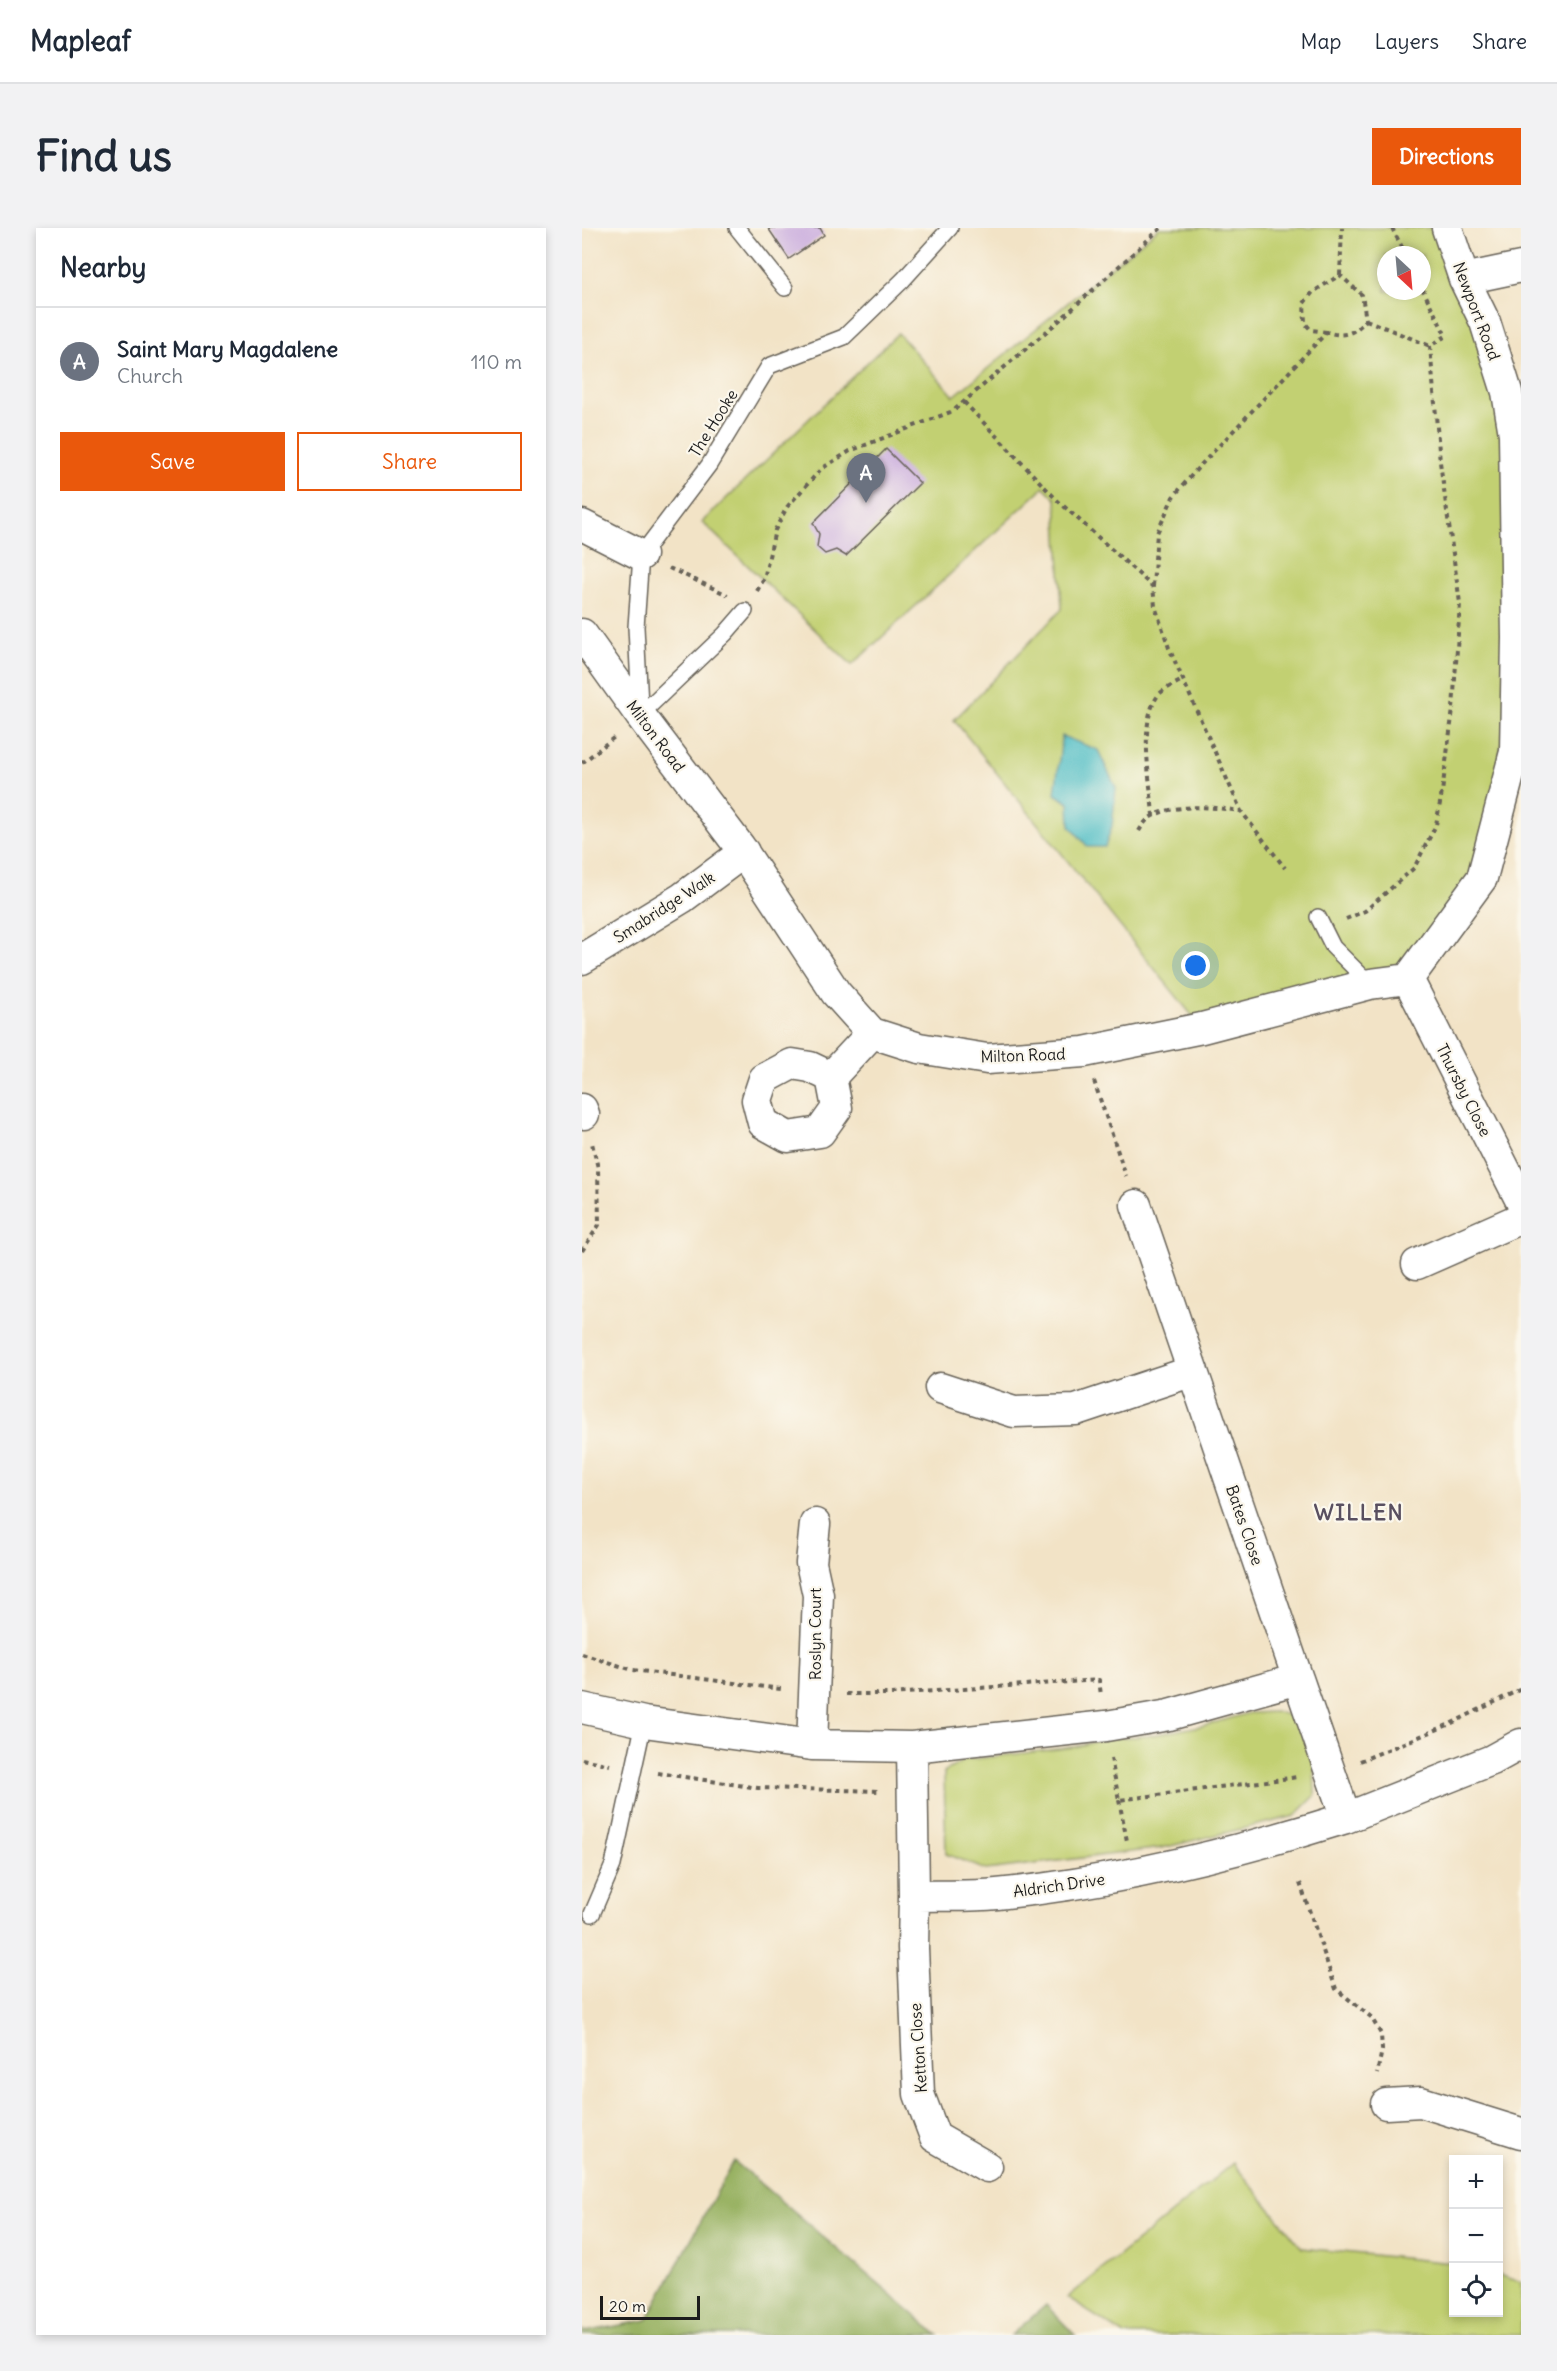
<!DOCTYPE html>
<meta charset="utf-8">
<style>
body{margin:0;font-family:Delius,sans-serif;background:#f2f2f3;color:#1f2937}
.controls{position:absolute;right:18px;bottom:18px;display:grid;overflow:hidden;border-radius:0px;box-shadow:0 3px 9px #0003}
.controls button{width:54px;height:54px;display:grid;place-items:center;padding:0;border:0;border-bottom:2px solid #e0e1e3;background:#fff;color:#1f2937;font:30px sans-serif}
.compass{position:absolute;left:795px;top:18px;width:54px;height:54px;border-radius:50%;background:#fff;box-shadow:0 3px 9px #0003;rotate:154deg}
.scale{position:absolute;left:18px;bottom:15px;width:100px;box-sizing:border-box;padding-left:6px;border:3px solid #1c1c1c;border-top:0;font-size:16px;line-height:21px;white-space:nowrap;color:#1c1c1c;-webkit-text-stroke:4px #fbf7ec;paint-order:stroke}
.you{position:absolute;left:614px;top:738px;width:21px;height:21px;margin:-15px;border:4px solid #fff;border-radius:50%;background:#1a73e8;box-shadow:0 0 0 9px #1a73e833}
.badge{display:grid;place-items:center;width:39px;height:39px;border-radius:50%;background:#ea580c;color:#fff;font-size:20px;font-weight:700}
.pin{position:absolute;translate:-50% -50px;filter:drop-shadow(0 2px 3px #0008)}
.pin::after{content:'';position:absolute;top:32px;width:21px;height:18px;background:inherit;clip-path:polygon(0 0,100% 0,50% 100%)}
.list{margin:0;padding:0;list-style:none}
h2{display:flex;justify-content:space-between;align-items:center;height:78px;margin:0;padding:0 24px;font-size:26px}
h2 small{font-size:20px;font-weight:400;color:#747a83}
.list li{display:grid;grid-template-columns:39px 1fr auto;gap:18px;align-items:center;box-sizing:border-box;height:108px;padding:0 24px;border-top:2px solid #e0e1e3}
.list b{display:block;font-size:22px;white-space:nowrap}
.list p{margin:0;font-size:20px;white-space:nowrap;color:#747a83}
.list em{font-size:20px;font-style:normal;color:#747a83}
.actions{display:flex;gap:12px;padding:18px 24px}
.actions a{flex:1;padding:14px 0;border:2px solid #ea580c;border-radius:0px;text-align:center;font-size:21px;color:#ea580c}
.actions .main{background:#ea580c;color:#fff}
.icon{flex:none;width:33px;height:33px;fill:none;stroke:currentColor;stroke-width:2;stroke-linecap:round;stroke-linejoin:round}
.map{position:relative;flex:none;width:939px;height:2107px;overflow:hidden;border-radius:0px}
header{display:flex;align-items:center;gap:36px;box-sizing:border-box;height:84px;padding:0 30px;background:#fff;border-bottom:2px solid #e0e1e3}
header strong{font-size:28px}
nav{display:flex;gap:33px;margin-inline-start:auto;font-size:21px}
.intro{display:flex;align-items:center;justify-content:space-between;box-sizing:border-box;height:144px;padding:0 36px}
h1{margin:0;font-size:42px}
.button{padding:15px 27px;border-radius:0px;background:#ea580c;color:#fff;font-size:21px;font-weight:700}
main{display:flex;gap:36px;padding:0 36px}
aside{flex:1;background:#fff;border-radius:0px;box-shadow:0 3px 9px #0003}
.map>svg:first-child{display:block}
.green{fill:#c2d072;stroke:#6f7647;stroke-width:1.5;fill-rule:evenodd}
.forest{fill:#99b264;stroke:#5a6740;stroke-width:1.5}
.water{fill:#4fbdc5;stroke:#366c70;stroke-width:1.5}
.building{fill:#caadde}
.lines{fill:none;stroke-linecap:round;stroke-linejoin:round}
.lane-casing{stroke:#676258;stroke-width:18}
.street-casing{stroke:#676258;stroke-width:33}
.path{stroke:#676258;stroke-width:4;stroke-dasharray:4.5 4.5;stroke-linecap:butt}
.lane{stroke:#fff;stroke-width:15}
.street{stroke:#fff;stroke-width:30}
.labels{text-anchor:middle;stroke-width:4.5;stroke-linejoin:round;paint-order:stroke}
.street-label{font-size:16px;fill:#1c1c1c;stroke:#fbf7ec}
.district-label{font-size:22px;font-weight:bold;letter-spacing:1.5px;fill:#594f60;stroke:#fbf7ec}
</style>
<header>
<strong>Mapleaf</strong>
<nav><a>Map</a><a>Layers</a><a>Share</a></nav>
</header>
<div class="intro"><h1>Find us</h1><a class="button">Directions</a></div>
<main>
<aside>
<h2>Nearby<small></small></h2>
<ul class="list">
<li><span class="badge" style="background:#6b7280">A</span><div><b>Saint Mary Magdalene</b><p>Church</p></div><em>110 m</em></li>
</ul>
<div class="actions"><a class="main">Save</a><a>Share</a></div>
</aside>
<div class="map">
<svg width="939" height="2107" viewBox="0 0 939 2107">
<rect width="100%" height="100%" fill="#fbf7ec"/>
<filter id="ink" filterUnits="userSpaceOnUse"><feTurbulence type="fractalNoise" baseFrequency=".0167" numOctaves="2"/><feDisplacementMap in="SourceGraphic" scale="12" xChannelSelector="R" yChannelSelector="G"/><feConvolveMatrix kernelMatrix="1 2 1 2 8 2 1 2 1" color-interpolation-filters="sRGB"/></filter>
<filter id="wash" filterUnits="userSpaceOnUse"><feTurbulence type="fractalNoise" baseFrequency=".008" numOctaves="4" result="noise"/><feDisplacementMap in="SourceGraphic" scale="24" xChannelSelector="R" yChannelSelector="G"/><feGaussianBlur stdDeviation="1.35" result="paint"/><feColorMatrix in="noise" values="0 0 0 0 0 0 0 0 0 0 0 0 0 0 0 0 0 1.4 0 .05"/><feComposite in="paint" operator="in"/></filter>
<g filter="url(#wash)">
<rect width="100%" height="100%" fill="#f2e3c6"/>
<path class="green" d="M577,0H865L925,164L935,410L900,650L826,751L620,800L372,492L480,381L474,271L462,259L270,437L120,294L316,105L372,168ZM804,27H840V63H804Z
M696,1484L714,1490L732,1533L733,1568L713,1588L580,1620L404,1642L364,1626L362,1544L383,1532L492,1519L528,1510L565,1508L624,1497L667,1485Z
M651,1935L720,2020L871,2035L872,2084H916L917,2047L939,2054V2107H543L485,2070Z"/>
<path class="forest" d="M152,1933L356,2107H0V2102L3,2104L65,2092Z
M464,2077L493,2107H429Z"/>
<path class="water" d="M480,508L516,522L534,560L530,598L523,619H506L488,598L487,575L473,566Z"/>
<g id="blocks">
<path class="building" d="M186,0H238L242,7L207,31Z
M304,221L338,255L264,328L254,322L243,326L235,319L237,306L231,295Z"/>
</g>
</g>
<g filter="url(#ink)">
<use href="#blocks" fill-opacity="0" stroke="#676258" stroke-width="1.5"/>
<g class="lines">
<g class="lane-casing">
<path id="lane" d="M155,0L203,60
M58,478L54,399L59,327L127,237L187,138L262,109L321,52L368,0
M58,487L143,406L163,383
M736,689L751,719L788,756
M10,1686L31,1637L62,1494"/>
</g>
<g class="street-casing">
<path id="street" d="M882,51L939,39
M0,297L59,327
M0,406L58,487L158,619L254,765L290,805L337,820L405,831L502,824L620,800L788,756L826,751L900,650L933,524L935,410L932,206L925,164L903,94L882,51L865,0
M0,731L100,670L162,624
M826,751L939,973
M249,849L228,839L210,836L182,851L175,872L181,895L206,909L238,904L255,880L249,849L290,805
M0,881L2,886
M554,977L716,1451
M835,1036L939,990
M358,1160L432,1184L494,1182L611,1143
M0,1480L62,1494L230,1517L330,1519L524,1498L587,1487L716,1451L764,1590L910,1532L939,1516
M230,1517L236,1367L229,1335L233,1296
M330,1519L332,1668C359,1667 387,1669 415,1666C533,1654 650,1626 764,1590
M332,1668L331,1720L337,1866L353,1909L405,1939
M804,1876L839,1874L939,1905"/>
</g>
<path class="path" d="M810,0L824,27
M758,47L760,0
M784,92L848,118
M382,174L474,271L571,359L573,378L587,420L659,583L703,640
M87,340L146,367
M571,358L575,305L591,269L615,241L745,104C762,110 773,105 784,92L780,67L758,47L731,64L722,75L723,95L729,102L745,104
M175,363L182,351L193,302L205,279L239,241L268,223L371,183L479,91L579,0
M0,535L35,507
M571,588C569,554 556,497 575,469C580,461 594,456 602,451
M557,603C560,598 564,592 569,589C594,575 631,579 658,583
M764,691L783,683L832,640L854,597L860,564L871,481L878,375L858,234L848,118L864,108L840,60
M512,853L544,948
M0,1023L17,997L16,940L10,915
M0,1426L51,1442L199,1461
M264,1466H308L517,1452L519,1467
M529,1530L537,1572L716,1549
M0,1531L28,1537
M778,1533L866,1497L939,1461
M76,1545L176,1560L299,1563
M537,1572L545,1613
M718,1655L754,1761L789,1789L799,1806L800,1822L795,1846"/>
<use href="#lane" class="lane"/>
<use href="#street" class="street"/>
</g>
</g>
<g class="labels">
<g class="street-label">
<text transform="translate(895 83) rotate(69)" y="6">Newport Road</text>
<text transform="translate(131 195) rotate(-58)" y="6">The Hooke</text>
<text transform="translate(74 508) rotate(53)" y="6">Milton Road</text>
<text transform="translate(82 679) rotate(-33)" y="6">Smabridge Walk</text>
<text transform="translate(441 827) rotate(-2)" y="6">Milton Road</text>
<text transform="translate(882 862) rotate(63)" y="6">Thursby Close</text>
<text transform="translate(663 1297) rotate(71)" y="6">Bates Close</text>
<text transform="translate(233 1406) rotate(-90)" y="6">Roslyn Court</text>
<text transform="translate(477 1657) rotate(-8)" y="6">Aldrich Drive</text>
<text transform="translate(336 1820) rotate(-94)" y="6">Ketton Close</text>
</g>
<g class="district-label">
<text x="777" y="1292">WILLEN</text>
</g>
</g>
</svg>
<div class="controls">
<button>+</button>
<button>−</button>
<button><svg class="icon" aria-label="locate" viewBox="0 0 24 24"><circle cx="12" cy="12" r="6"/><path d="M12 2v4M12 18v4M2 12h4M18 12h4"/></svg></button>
</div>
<svg class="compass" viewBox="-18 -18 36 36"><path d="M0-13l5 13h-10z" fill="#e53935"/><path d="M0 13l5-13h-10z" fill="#747a83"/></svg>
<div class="scale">20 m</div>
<div class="you"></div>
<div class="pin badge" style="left:284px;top:275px;background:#6b7280">A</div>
</div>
</main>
